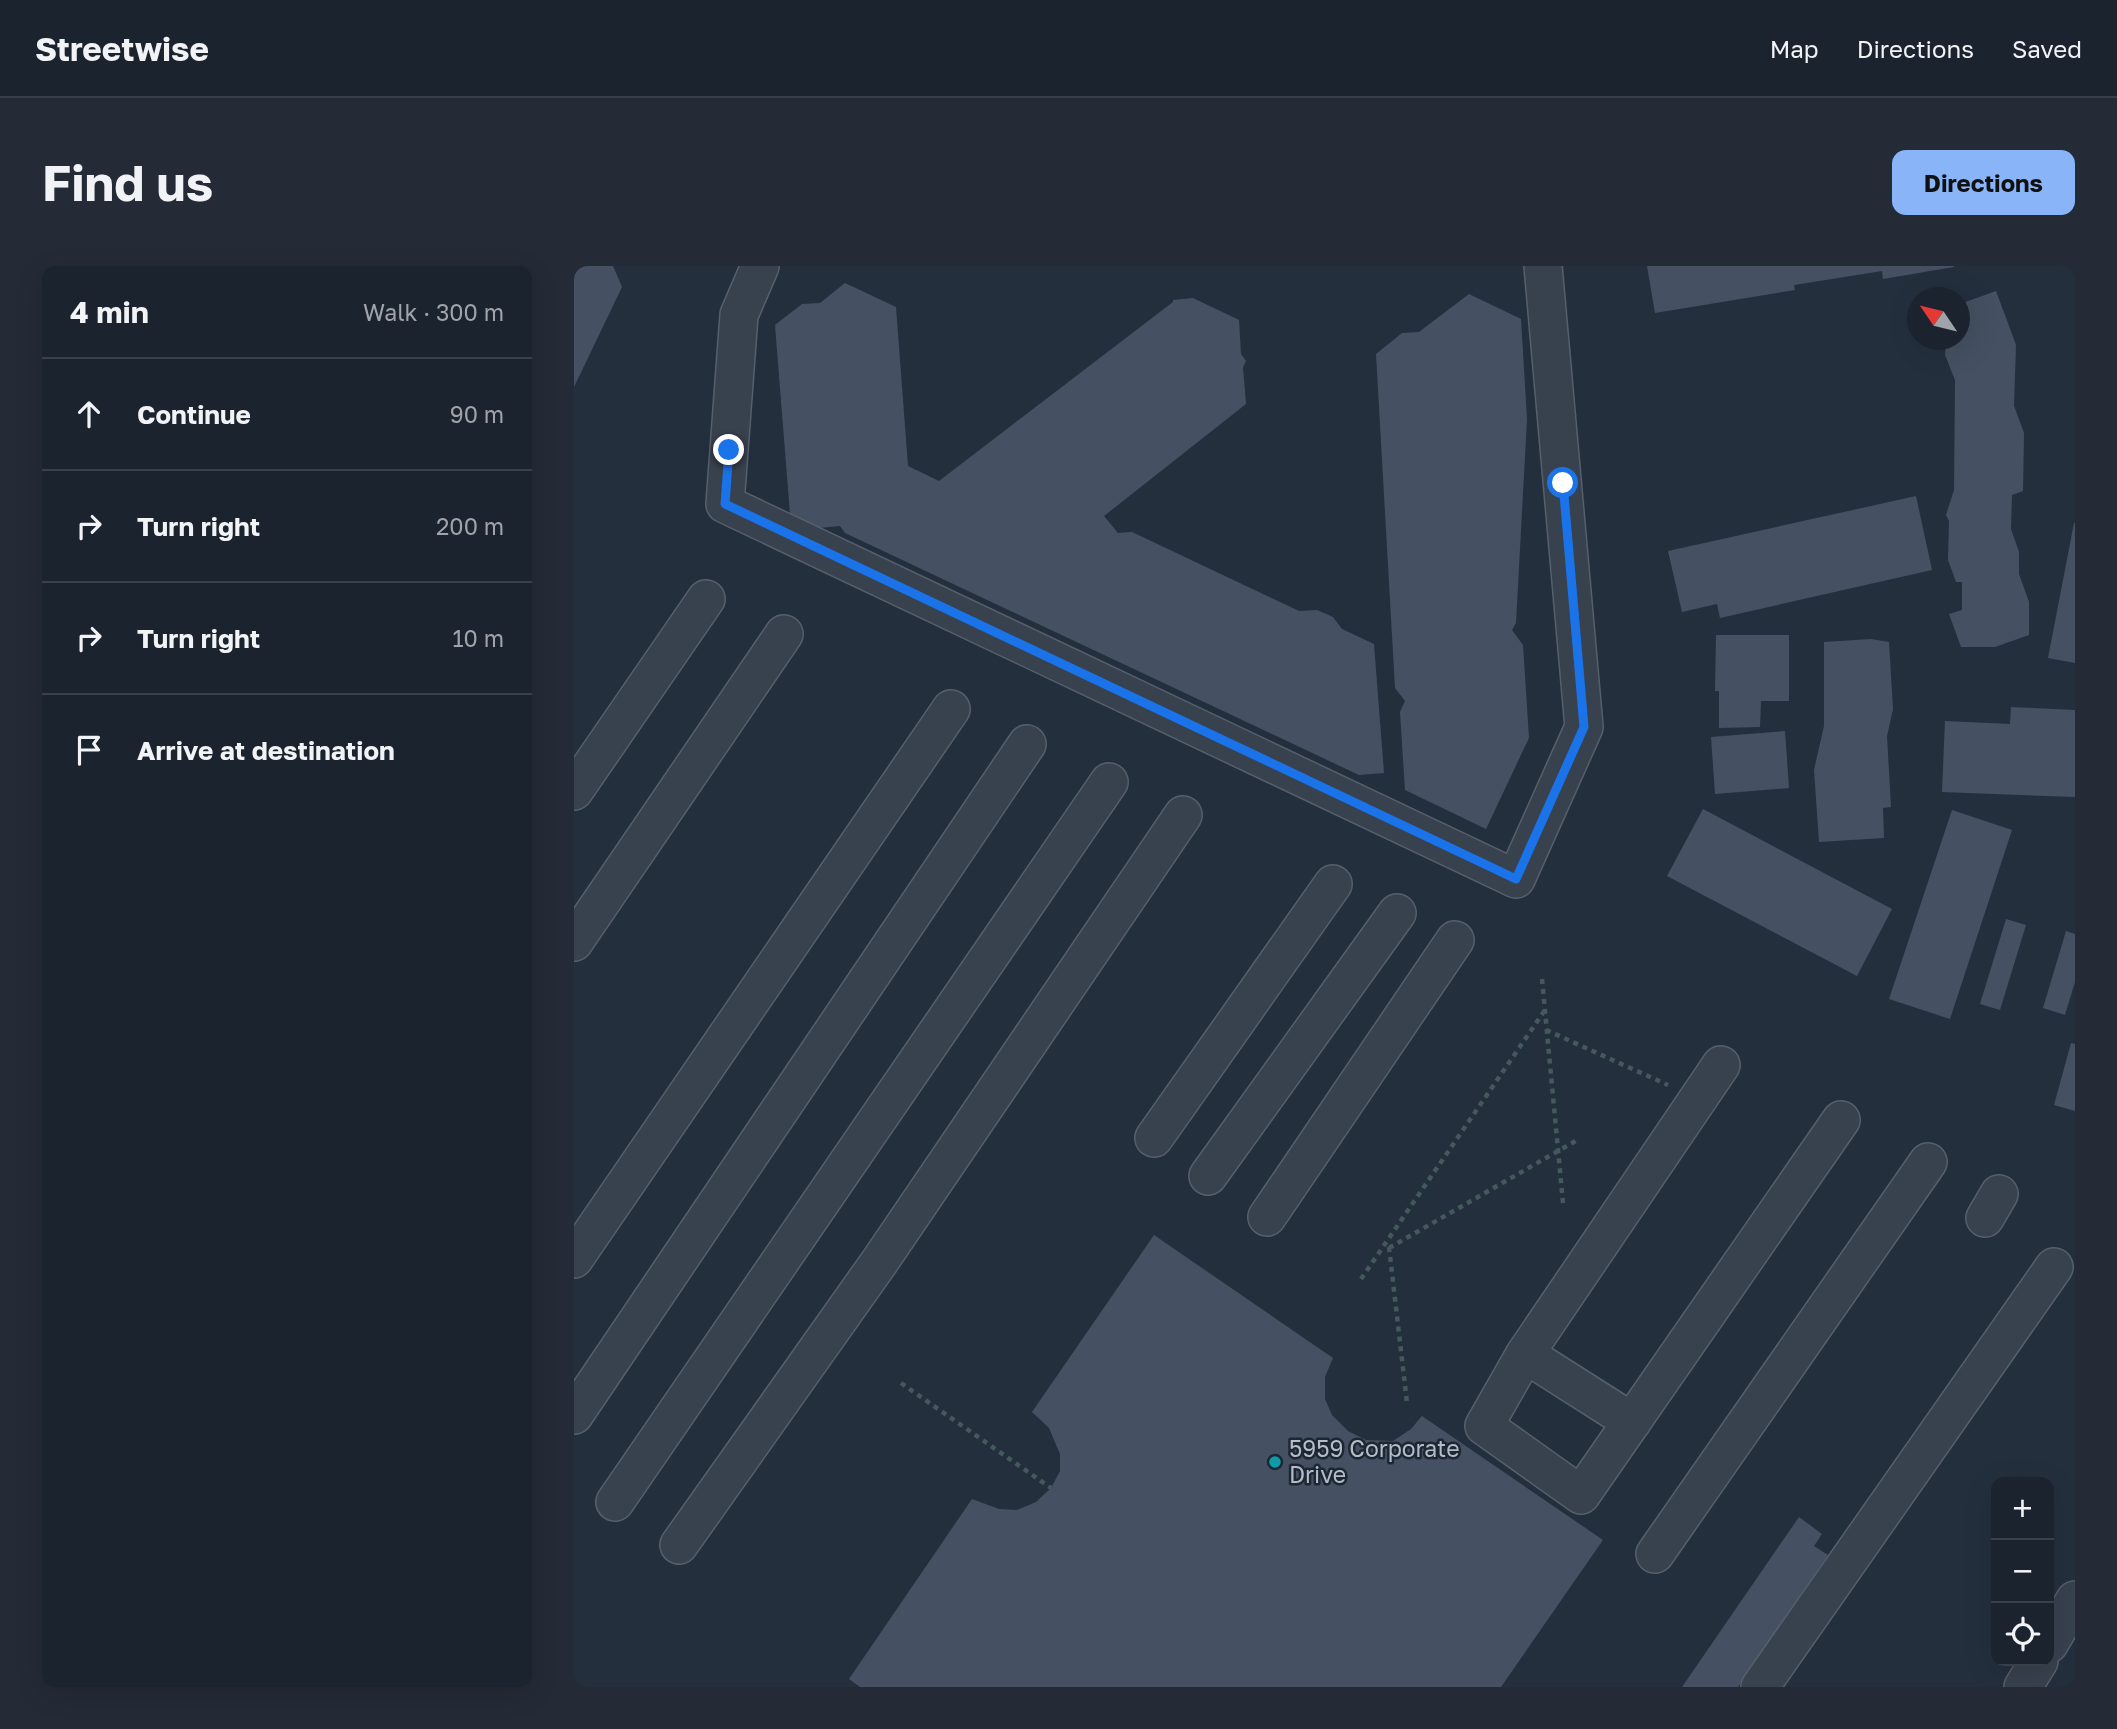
<!DOCTYPE html>
<meta charset="utf-8">
<style>
body{margin:0;font-family:"Golos Text",sans-serif;background:#242b36;color:#f1f3f6}
.controls{position:absolute;right:21px;bottom:21px;display:grid;overflow:hidden;border-radius:14px;box-shadow:0 7px 28px #0002}
.controls button{width:63px;height:63px;display:grid;place-items:center;padding:0;border:0;border-bottom:2px solid #39404a;background:#1b232e;color:#f1f3f6;font:35px sans-serif}
.compass{position:absolute;left:1333px;top:21px;width:63px;height:63px;border-radius:50%;background:#1b232e;box-shadow:0 7px 28px #0002;rotate:305deg}
.stop{position:absolute;width:21px;height:21px;margin:-16px;border:5px solid #1a73e8;border-radius:50%;background:#fff}
.stop.end{background:#1a73e8;border-color:#fff;box-shadow:0 2px 7px #0008}
.list{margin:0;padding:0;list-style:none}
h2{display:flex;justify-content:space-between;align-items:center;height:91px;margin:0;padding:0 28px;font-size:30px}
h2 small{font-size:23px;font-weight:400;color:#a0a4aa}
.list li{display:grid;grid-template-columns:46px 1fr auto;gap:21px;align-items:center;box-sizing:border-box;height:112px;padding:0 28px;border-top:2px solid #39404a}
.list b{display:block;font-size:26px;white-space:nowrap}
.list em{font-size:23px;font-style:normal;color:#a0a4aa}
.icon{flex:none;width:38px;height:38px;fill:none;stroke:currentColor;stroke-width:2;stroke-linecap:round;stroke-linejoin:round}
.map{position:relative;flex:none;width:1501px;height:1421px;overflow:hidden;border-radius:14px}
header{display:flex;align-items:center;gap:42px;box-sizing:border-box;height:98px;padding:0 35px;background:#1b232e;border-bottom:2px solid #39404a}
header strong{font-size:33px}
nav{display:flex;gap:38px;margin-inline-start:auto;font-size:24px}
.intro{display:flex;align-items:center;justify-content:space-between;box-sizing:border-box;height:168px;padding:0 42px}
h1{margin:0;font-size:49px}
.button{padding:18px 32px;border-radius:14px;background:#8ab4f8;color:#111;font-size:24px;font-weight:700}
main{display:flex;gap:42px;padding:0 42px}
aside{flex:1;background:#1b232e;border-radius:14px;box-shadow:0 7px 28px #0002}
.map>svg:first-child{display:block}
.building{fill:#455162}
.lines{fill:none;stroke-linecap:round;stroke-linejoin:round}
.minor-casing{stroke:#565f6c;stroke-width:40}
.path{stroke:#44595c;stroke-width:4.5;stroke-dasharray:5 5;stroke-linecap:butt}
.minor{stroke:#38414e;stroke-width:37}
.route{stroke:#1a73e8;stroke-width:9}
.culture-dot{fill:#0f9aa8;stroke:#1d2633;stroke-width:2.5}
.labels{text-anchor:middle;stroke-width:5;stroke-linejoin:round;paint-order:stroke}
.poi-label{font-size:23px;fill:#b4bcc9;stroke:#1d2633;text-anchor:start}
</style>
<header>
<strong>Streetwise</strong>
<nav><a>Map</a><a>Directions</a><a>Saved</a></nav>
</header>
<div class="intro"><h1>Find us</h1><a class="button">Directions</a></div>
<main>
<aside>
<h2>4 min<small>Walk · 300 m</small></h2>
<ul class="list">
<li><svg class="icon" aria-label="ahead" viewBox="0 0 24 24"><path d="M12 20V5M6 11l6-6 6 6"/></svg><div><b>Continue</b></div><em>90 m</em></li>
<li><svg class="icon" aria-label="right" viewBox="0 0 24 24"><path d="M7 20v-9h11M14 6l5 5-5 5"/></svg><div><b>Turn right</b></div><em>200 m</em></li>
<li><svg class="icon" aria-label="right" viewBox="0 0 24 24"><path d="M7 20v-9h11M14 6l5 5-5 5"/></svg><div><b>Turn right</b></div><em>10 m</em></li>
<li><svg class="icon" aria-label="arrive" viewBox="0 0 24 24"><path d="M6 21V4h12l-3 4 3 4H6"/></svg><div><b>Arrive at destination</b></div></li>
</ul>
</aside>
<div class="map">
<svg width="1501" height="1421" viewBox="0 0 1501 1421">
<rect width="100%" height="100%" fill="#242f3e"/>
<path class="building" d="M0,0H39L48,21L0,121Z
M1073,0H1380V1L1309,13L1308,5L1220,19L1221,24L1081,47Z
M271,17L322,41L334,200L365,215L599,36V34L619,32L665,54L667,88L672,95L669,101L672,138L530,250L544,267L558,266L725,345L743,344L759,351L768,363L800,378L810,507L785,509L271,267L266,260L245,262L216,248L201,59L228,38L246,37Z
M1422,25L1442,79L1440,140L1450,167L1449,225L1438,229L1437,263L1445,286V308L1455,336V369L1421,381H1387L1375,348L1388,344V316H1382L1374,294L1375,255L1372,249L1380,224L1381,114L1371,89L1372,74H1386V38Z
M895,28L947,53L953,153L942,357L938,364L949,379L955,472L912,563L831,524L826,446L831,435L821,422L802,88L828,67L845,66Z
M1342,230L1358,304L1146,352L1143,338L1108,346L1094,285Z
M1500,257H1501V397L1474,392Z
M1142,369H1215V435H1187L1186,461L1145,462V425H1141Z
M1297,373L1315,376L1319,443L1313,470L1317,541L1309,542L1310,572L1245,576L1240,504L1250,460V376Z
M1437,441L1501,444V531L1368,526L1371,455L1436,458Z
M1211,465L1215,522L1141,528L1137,471Z
M1129,543L1318,643L1283,710L1093,610Z
M1378,544L1438,564L1376,753L1315,733Z
M1432,653L1452,659L1426,744L1406,738Z
M1492,665L1501,668V716L1491,749L1469,742Z
M1497,777L1501,778V845L1480,839Z
M580,969L759,1092L751,1111V1133L758,1149L774,1165L792,1174L819,1175L837,1163L848,1150L1029,1274L927,1421H286L275,1413L398,1233L425,1243L443,1244L462,1236L477,1222L486,1205V1188L475,1162L458,1146Z
M1225,1251L1248,1268L1240,1280L1254,1289L1164,1421H1108Z"/>
<g class="lines">
<g class="minor-casing">
<path id="minor" d="M186,0L165,49L151,238L942,613L1010,461L969,0
M0,525L132,333
M0,676L210,368
M1147,799L951,1088L910,1160L1007,1229L1267,854
M580,872L759,618
M634,910L823,647
M693,951L881,674
M1411,952L1425,928
M0,993L377,443
M951,1088L1058,1156
M0,1149L453,478
M41,1236L535,516
M105,1279L306,995L609,549
M1081,1288L1354,896
M1475,1378L1501,1334
M1186,1421L1480,1001
M1449,1421L1465,1395"/>
</g>
<path class="path" d="M968,713L989,937
M972,764L1094,819
M815,981L833,1137
M815,982L1005,873
M787,1013L971,744
M327,1117L477,1222"/>
<use href="#minor" class="minor"/>
</g>
<g class="lines">
<path class="route" d="M155,184L151,238L942,613L1010,461L989,217"/>
</g>
<circle class="culture-dot" cx="701" cy="1196" r="7"/>
<g class="labels">
<g class="poi-label">
<text x="715" y="1191">5959 Corporate<tspan x="715" dy="26">Drive</tspan></text>
</g>
</g>
</svg>
<div class="controls">
<button>+</button>
<button>−</button>
<button><svg class="icon" aria-label="locate" viewBox="0 0 24 24"><circle cx="12" cy="12" r="6"/><path d="M12 2v4M12 18v4M2 12h4M18 12h4"/></svg></button>
</div>
<svg class="compass" viewBox="-18 -18 36 36"><path d="M0-13l5 13h-10z" fill="#e53935"/><path d="M0 13l5-13h-10z" fill="#a0a4aa"/></svg>
<div class="stop" style="left:989px;top:217px"></div>
<div class="stop end" style="left:155px;top:184px"></div>
</div>
</main>
